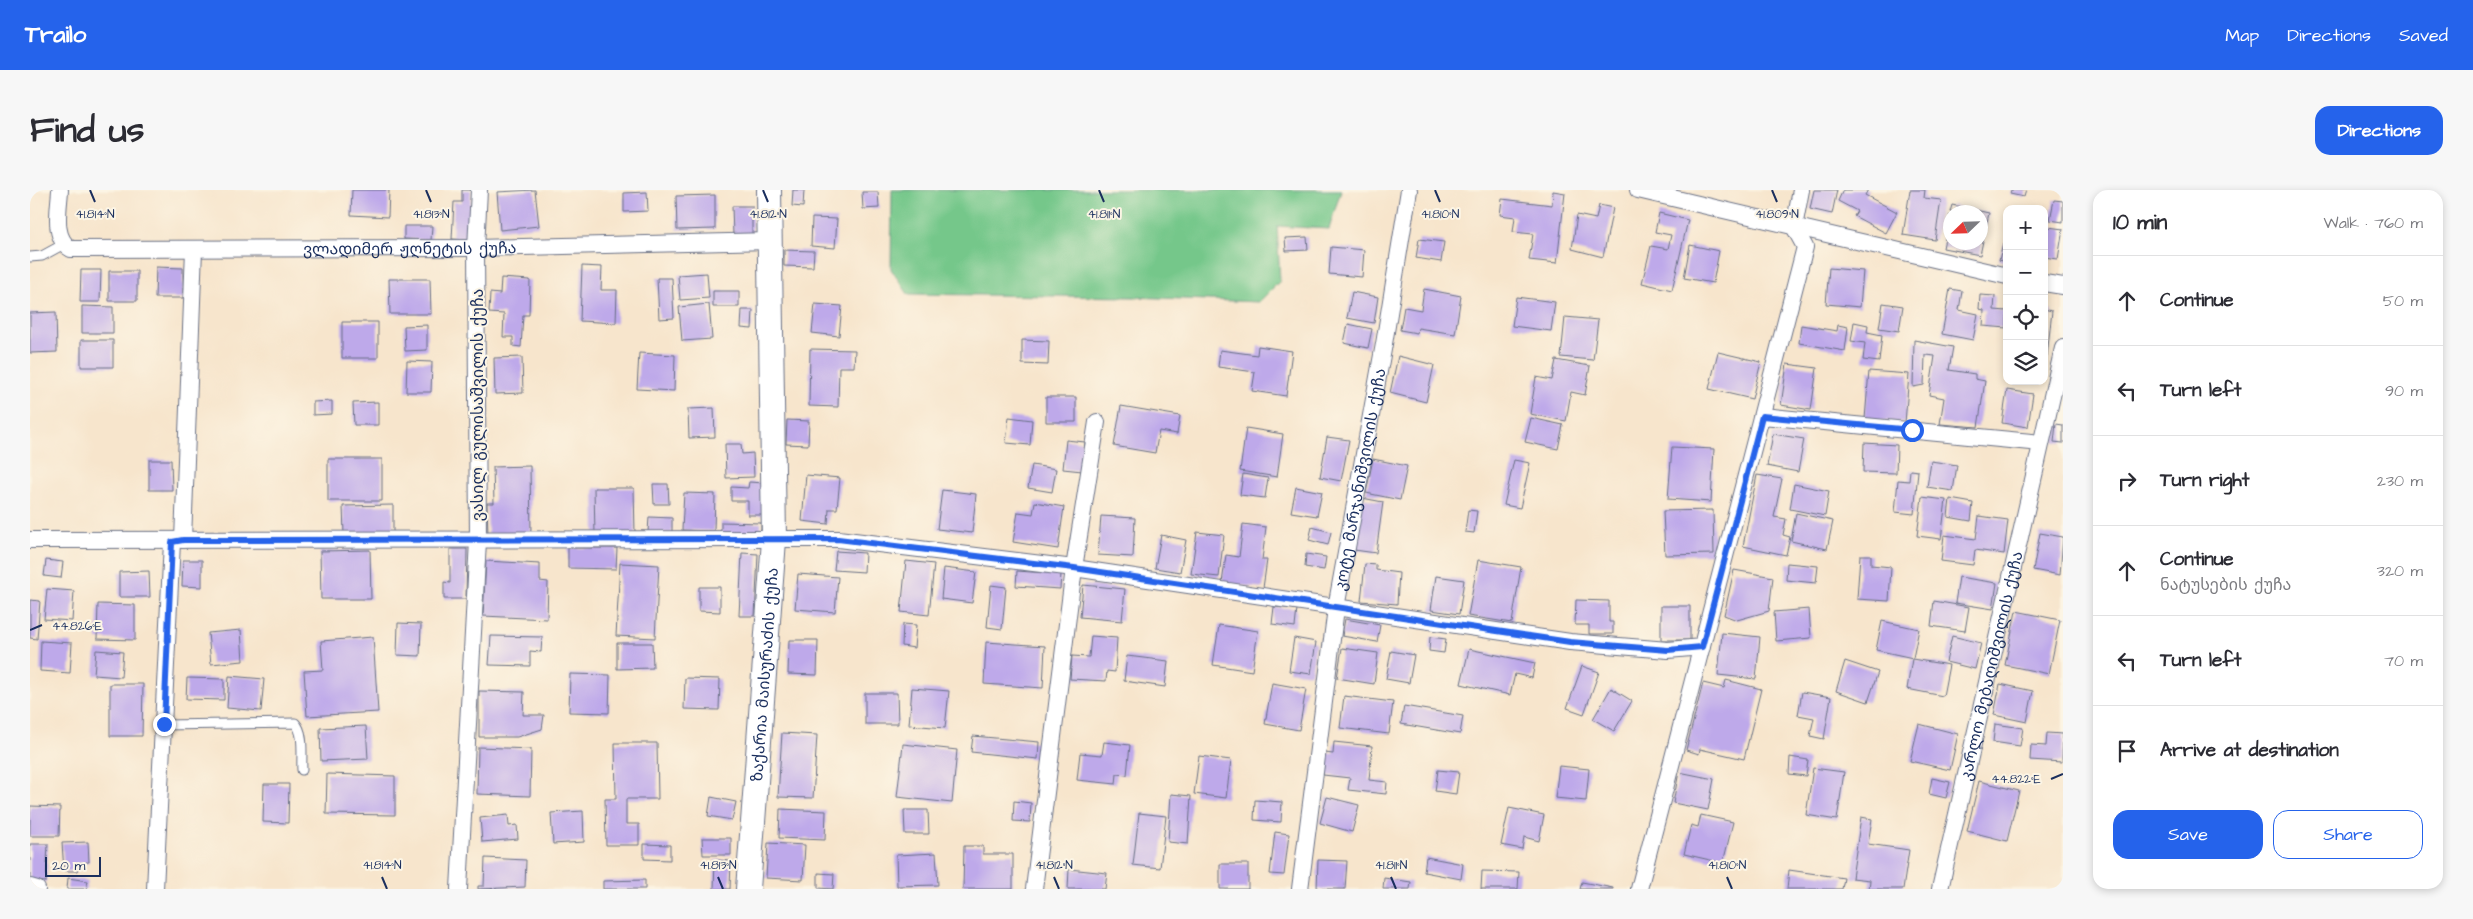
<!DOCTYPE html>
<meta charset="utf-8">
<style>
body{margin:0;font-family:"Architects Daughter","Noto Sans Georgian",sans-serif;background:#f7f7f7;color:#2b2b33}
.controls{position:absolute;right:15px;top:15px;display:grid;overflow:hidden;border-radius:10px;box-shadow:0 2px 8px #0003}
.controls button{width:45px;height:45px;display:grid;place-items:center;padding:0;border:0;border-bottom:1px solid #e1e1e2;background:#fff;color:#2b2b33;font:25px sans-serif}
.compass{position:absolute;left:1913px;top:15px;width:45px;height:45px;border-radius:50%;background:#fff;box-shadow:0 2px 8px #0003;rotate:247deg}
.scale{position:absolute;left:15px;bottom:12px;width:56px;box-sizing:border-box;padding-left:5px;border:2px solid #1b2f5e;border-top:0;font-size:14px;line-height:18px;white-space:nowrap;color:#1b2f5e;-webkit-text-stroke:4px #fcf5e5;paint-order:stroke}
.stop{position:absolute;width:15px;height:15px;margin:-11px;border:4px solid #2563eb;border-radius:50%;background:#fff}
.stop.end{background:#2563eb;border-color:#fff;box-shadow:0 1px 5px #0008}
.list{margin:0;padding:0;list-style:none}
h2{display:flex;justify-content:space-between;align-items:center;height:65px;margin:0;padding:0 20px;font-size:21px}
h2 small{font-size:16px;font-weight:400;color:#7c7c81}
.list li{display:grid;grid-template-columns:32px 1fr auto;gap:15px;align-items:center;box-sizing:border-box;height:90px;padding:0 20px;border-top:1px solid #e1e1e2}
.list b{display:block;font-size:19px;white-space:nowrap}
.list p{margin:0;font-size:16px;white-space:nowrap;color:#7c7c81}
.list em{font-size:16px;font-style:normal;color:#7c7c81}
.actions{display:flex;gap:10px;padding:15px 20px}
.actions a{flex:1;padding:11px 0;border:1px solid #2563eb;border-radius:15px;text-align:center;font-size:18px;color:#2563eb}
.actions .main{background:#2563eb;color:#fff}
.icon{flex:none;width:28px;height:28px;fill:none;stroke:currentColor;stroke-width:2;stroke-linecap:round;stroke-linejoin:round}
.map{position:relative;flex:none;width:2033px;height:699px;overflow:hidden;border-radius:15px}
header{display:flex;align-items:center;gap:30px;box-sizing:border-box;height:70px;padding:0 25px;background:#2563eb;color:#fff}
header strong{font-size:24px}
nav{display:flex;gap:28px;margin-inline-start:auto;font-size:18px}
.intro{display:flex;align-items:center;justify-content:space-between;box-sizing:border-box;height:120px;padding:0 30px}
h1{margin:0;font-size:35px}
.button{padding:12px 22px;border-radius:15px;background:#2563eb;color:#fff;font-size:18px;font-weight:700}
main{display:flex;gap:30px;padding:0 30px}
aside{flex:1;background:#fff;border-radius:15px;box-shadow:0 2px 8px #0003}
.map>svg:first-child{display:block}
.green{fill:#74c78a;stroke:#487b74}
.building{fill:#bea9ea}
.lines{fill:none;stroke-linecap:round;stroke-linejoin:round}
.lane-casing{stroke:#686f84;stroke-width:11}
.street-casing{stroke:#686f84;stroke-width:18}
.secondary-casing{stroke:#686f84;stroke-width:26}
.lane{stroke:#fff;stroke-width:9}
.street{stroke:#fff;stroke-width:16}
.secondary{stroke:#fff;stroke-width:24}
.route{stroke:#2563eb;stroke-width:6}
.ticks{fill:none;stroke:#1b2f5e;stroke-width:2}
.labels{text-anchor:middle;stroke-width:4;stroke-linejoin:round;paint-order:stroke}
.street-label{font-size:16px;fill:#1b2f5e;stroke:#fcf5e5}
.ticks-label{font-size:12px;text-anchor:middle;fill:#1b2f5e;stroke:#fcf5e5;stroke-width:4;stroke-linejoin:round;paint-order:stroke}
</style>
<header>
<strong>Trailo</strong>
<nav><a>Map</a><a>Directions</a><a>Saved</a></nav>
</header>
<div class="intro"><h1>Find us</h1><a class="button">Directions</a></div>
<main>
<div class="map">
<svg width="2033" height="699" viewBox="0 0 2033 699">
<rect width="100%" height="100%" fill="#fcf5e5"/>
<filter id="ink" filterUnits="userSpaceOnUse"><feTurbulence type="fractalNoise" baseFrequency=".02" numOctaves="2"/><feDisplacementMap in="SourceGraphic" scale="10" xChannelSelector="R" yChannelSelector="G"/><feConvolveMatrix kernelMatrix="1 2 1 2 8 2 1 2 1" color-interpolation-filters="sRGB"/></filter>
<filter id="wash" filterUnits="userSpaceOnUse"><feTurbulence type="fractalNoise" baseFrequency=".0096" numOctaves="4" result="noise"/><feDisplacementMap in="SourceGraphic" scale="20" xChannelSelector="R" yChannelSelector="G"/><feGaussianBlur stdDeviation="1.12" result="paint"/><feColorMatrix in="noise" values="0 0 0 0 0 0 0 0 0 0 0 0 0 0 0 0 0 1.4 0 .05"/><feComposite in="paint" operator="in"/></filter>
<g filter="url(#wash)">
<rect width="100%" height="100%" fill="#f7e5cc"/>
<path class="green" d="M862,0H1311L1299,39L1247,36L1250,91L1229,112L1103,107L878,104L861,79Z"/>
<g id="blocks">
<path class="building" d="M322,0H359L358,27L321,25Z
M432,0H441L439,50L422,49L424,12H432Z
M505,0L509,36L470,40L467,2Z
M763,0H774L773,17L762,16Z
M1784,0H1807L1802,24L1780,19Z
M1813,0H1838L1835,5L1867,22L1856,43L1824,26L1827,21L1808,11Z
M1880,0H1895L1894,8L1911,10L1905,50L1873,45Z
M1981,0H1996L1994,7L1980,4Z
M1523,1L1535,3L1527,73L1499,70L1503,44L1483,42L1485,27L1470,25L1472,9L1522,15Z
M617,2L618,21L594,22V3Z
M832,2H848L849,18L833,19Z
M685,5V39L647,40L646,6Z
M2024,10L2033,11V32L2020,30Z
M1569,15L1583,18L1573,67L1542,59L1547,25L1566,29Z
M1922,15L1959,23L1950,65L1913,58L1920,25V52H1950V22H1920Z
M702,16H722V45H703Z
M1629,23L1658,30L1642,100L1612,93L1621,56L1638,59L1641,45L1625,42Z
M782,28L807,29L805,58L781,56Z
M374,36H402L401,50L374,49Z
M2018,37L2033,39L2028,69L2014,67Z
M1277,47L1278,60L1256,61L1255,48Z
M1389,49L1414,52L1411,72L1386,68Z
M1973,54L1977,55V72L1969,70Z
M1660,55L1689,61L1683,93L1654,88Z
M1301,57L1334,60L1332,87L1299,84Z
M754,60L784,61L783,77L754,76Z
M552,76L572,77L571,100H587L586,133L550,131Z
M126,77L153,78V108H125Z
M1799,78L1833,81L1830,117L1796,114Z
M51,80H71L70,112H50Z
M79,81H107V111H79Z
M677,83L679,108L650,110L648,85Z
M471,88L500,90L499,125H493L491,157L483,156V147H473L474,124L459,123L460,103L470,104Z
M627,88H642L644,128L629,129Z
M359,89H400L401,124H360Z
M1394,99L1431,106L1425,144L1388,138L1387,143L1370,140L1374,117L1391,120Z
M1920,99L1932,101L1929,120L1948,124L1943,150L1912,144Z
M683,101H709V117H683Z
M1322,102L1348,107L1344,133L1317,128Z
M1950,105L1965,106L1964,120L1977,121V138L1953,136L1954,120L1949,119Z
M1486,107L1525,112L1521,141L1482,136Z
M1853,113L1873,116L1869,141L1849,138Z
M679,114L682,149L652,151L649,117Z
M785,114L812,116L809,146L782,143Z
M52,116L83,117V143H52Z
M2014,119L2022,121L2017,166L2014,165Z
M712,120H723L722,139L711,138Z
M26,122L27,162L0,163V123Z
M1535,127L1568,130L1563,170L1531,167Z
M312,132H348V168H312Z
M1824,132L1838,135L1837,142L1852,145L1849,172L1833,170L1835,153L1821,151Z
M1318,134L1342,139L1338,158L1314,153Z
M397,135V160L375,161L374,136Z
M1771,135L1807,141L1808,135L1818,137L1815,161L1769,153Z
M51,150H83V177H51Z
M992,150L1019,151L1018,175L992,174Z
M1884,150L1923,157L1919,180L1945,184V189L1955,191L1948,237L1910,234L1914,208L1899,205L1905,166L1895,165L1894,195L1883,197Z
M1228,156L1262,161L1256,206L1222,201L1225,182L1188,177L1190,160L1227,165Z
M780,159L825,160L824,177H809L808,217L779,216Z
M1688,162L1731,172L1722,209L1679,199Z
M609,163L645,165L644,201L607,199Z
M1368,166L1404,175L1396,212L1360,203Z
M492,167L493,203L465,204L464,168Z
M1526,170L1560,176L1555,205L1541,202L1536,231L1500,224L1506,187L1522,190Z
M377,171L402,172L401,202H376Z
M1757,174L1787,178L1781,220L1751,215Z
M1839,181L1879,184L1875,233L1835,229Z
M1977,200L2003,204L1998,237L1972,233Z
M1016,207H1046V232H1016Z
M302,211V224L283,225V212Z
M348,212V235H324L323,213Z
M1091,216L1150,226L1147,244L1129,241L1125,263L1084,256Z
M684,218L685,247L659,248L658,219Z
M979,227L1002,230L1000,255L976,253Z
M1501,228L1533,235L1528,259L1495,252Z
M757,230L779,231L778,255L756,254Z
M2026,234L2033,235V253L2024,252Z
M1216,238L1253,244L1247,287L1210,281Z
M1743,244L1774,249L1768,282L1737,276Z
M1297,247L1319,250L1311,291L1290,287Z
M1036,250L1055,252L1052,281L1033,279Z
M1834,253L1867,255L1866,283L1833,282Z
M695,254H711L712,264L723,263L724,287L696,288Z
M1642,257L1684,259L1681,312L1638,309Z
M298,269H352V311H298Z
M1343,269L1377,276L1370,310L1336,303Z
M119,270H141L142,300H119Z
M1484,270L1500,273L1490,318L1474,315Z
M1901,271L1927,275L1923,301L1897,297Z
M1002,275L1026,279L1022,302L998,298Z
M500,276L501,344H458L457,313H464L463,277Z
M1880,280L1888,281L1884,324L1865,322L1868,290L1879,291Z
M1213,284L1238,288L1235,308L1210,305Z
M776,285L810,288L807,319H799L798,334L772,331Z
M1727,285L1752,289L1744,327L1756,329L1753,345L1760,347L1756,365L1713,356Z
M719,292L734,293L733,325H718V311H701V297L718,298Z
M623,294H638L639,314H624Z
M1764,294L1799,301L1795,326L1760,319Z
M1266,297L1292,302L1287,326L1261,322Z
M564,298H604L605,344L565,345Z
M912,300L946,304L942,343L907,339Z
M654,303L685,304L684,341L652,340Z
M1892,307L1916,310L1911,349L1887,346Z
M1332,308L1353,312L1346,363L1324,360Z
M1920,309L1943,313L1941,331L1918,327Z
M1005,312L1034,317L1028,359L983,352L988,322L1003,324Z
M363,315V343L314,344L313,316Z
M1438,320L1447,321L1444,343L1435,342Z
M1683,320L1684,364L1635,365L1633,321Z
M1766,323L1803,331L1797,359L1761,351Z
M1071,326L1105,328L1103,367L1068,365Z
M1949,326L1978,330L1974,364L1945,360L1943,375L1911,371L1914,345L1946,349Z
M619,327L642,328V343L618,342Z
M691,332L731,333V344H691Z
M1213,334L1236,337L1232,370H1237L1233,398L1192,393L1196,365L1209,367Z
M1282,337L1301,342L1298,355L1279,350Z
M1167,342L1194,345L1189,387L1161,384Z
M2010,343L2033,347L2030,385L2003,380Z
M1131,345L1156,350L1150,382L1125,378Z
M538,358H587L586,379L538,378Z
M420,359H437L436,409H414V392L420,393Z
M340,360L341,409H291L290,361Z
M806,361L835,363L834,382L804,380Z
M712,363L728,364L725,426H709Z
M1276,364L1296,367L1294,380L1275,377Z
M1830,365H1841V375L1861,377L1859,411L1827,409Z
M16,370L33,372L31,388L14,386Z
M153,370H172V397L152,396Z
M1448,370L1491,377L1482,433L1438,426Z
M456,371L510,374V391L518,392L517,429L453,426Z
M876,371L904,374L899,425L871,422Z
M590,373L629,375L625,448L586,446Z
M1757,373L1788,376L1786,393L1756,390Z
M1335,374L1346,375V380L1369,383L1367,414L1331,411Z
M914,378L946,382L942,413L911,409Z
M1704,380L1743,387L1739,421L1707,430L1694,425Z
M119,381L120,407H89V382Z
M987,381L1031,384L1030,399L986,396Z
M768,384L808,387L805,422L765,419Z
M1406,386L1434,390L1429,424L1401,420Z
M1929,387L1967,393L1963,419L1925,413Z
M961,395L976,397L972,439L957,437Z
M1053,395L1095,399L1092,431L1050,427Z
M669,397H690V422L669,421Z
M17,399L44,401L42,431L14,429Z
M0,410L10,411L7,449L0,448Z
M1546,410L1579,411V432H1583V444H1559V435H1545Z
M1904,411L1939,417L1935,441L1901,436Z
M68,414L105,415V450L67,449Z
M1631,416H1660V450H1631Z
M1244,417L1267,419L1265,437L1242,434Z
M1779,419L1781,448L1746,451L1744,422Z
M1986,421L2030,430L2019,484L1975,475Z
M1315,429L1350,435L1347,452L1312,446Z
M1852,431L1889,439L1883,468L1846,460Z
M368,433L391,434L390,466L367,465Z
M873,434L886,435L884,458L872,456Z
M1189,435L1228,441L1222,481L1183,475Z
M211,440L213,471L181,474L178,443Z
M1692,443L1730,447L1726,489L1688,485Z
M461,446L512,447L511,462L500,461V476L459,475Z
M1061,446L1087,448L1085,482L1077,481L1076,491L1040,489L1042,466L1059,467Z
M1922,446L1951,453L1945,479L1916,472Z
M343,447L348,522L277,526L274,481L293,480L291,451Z
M1400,447L1416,449L1414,463L1399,461Z
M1264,448L1286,452L1281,484L1259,481Z
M759,450H788L787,485L758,484Z
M11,451L42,453L40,483L10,481Z
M956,452L1015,456L1013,498L954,494Z
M587,453H622L623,478L587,479Z
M1312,458L1348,463L1344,494L1307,488Z
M1439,459L1505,473L1502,488L1485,484L1480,505L1431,494Z
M66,460L93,462L91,487L64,485Z
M1361,461L1384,465L1379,493L1356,489Z
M1097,466L1138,471L1135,497L1094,491Z
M1882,469L1919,475L1913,506L1877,499Z
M1815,471L1848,482L1838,512L1806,501Z
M1552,476L1569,482L1554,524L1537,518Z
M540,484L580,485L579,523L539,522Z
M199,486L234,489L231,521L197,518Z
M157,488L194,489V510L156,509Z
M655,488L690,489L689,520L654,519Z
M1696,490L1731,499L1714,569L1670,559L1669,564L1656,560L1673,493L1694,498Z
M1242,493L1276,499L1269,540L1235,534Z
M80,494H113L112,546H80Z
M1970,494L2003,501L1997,532L1964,525Z
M882,498L919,501L915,538L879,535Z
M1581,498L1602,511L1584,541L1563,529Z
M449,501L494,502L493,525H514L512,539L487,547H449Z
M1772,502L1801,507L1794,549L1780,546L1784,528L1768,525Z
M835,503H867L868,534H835Z
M1314,506L1363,512L1359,544L1310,538Z
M1374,516L1433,526L1430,544L1371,534Z
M1889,534L1928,544L1920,580L1880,571Z
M1965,534L1993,538L1990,556L1963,552Z
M336,536L338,569L291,571L290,538Z
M752,543L787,545L783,608L748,607Z
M2017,543L2033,544L2032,572L2000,570L2001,555L2016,556Z
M943,546L1009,552L1008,569L941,562Z
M1074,552L1100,555L1097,585L1087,584L1086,594L1047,590L1050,563L1072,565Z
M1304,552L1342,556L1339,590L1357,592L1356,604L1318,600L1320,588L1293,585L1295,563L1303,564Z
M585,553H627L628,609H596V634H609V655H576L575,609H586Z
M873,554L927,560L922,613L867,607Z
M448,557L501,559L500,606L447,604Z
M1169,566L1201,570L1196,608L1164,604Z
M1760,567L1778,570L1776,586L1759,584Z
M1529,576L1559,579L1556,611L1525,608Z
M1783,578L1814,582L1807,630L1776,625Z
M1408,580L1429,582L1426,604L1405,601Z
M1649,582L1684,589L1678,620L1643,613Z
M297,584L365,586V625L296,624Z
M1902,588L1920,592L1916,608L1899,604Z
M1949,591L1989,601L1977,651L1937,641Z
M234,594H259L258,633L233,632Z
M1141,604L1161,606L1158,654L1138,652Z
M681,607L706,612L702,630L678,626Z
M1297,607L1329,615L1322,642L1290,633Z
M1225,610L1252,612L1251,632L1224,630Z
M984,611L1001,613L1000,632L983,631Z
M0,616L30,617L29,646H0Z
M1479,618L1514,625L1509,651L1494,647L1492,659L1471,655Z
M750,619L796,621L795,650L749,648Z
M874,620H898L899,644H875Z
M553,621L554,652L523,654L521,623Z
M1109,623L1136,626L1130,678L1103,675Z
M478,625L479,636L487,635L488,649L452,652L450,628Z
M1671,625L1703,632L1693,673L1654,664L1661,635L1668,637Z
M1831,627L1842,629L1838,654L1879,660L1873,699H1839L1840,690L1822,688Z
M1245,642L1259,644L1254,685L1240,684Z
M672,648H701V665H673Z
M58,652L59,672L48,673V681H34L32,653Z
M738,653L775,655L773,690L736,688Z
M0,654H18L16,692L0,691Z
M614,654L640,655V670L614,669Z
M934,656H953V664H983V699H933Z
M906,663L908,695L867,696L866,665Z
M1396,667L1433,674L1431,689L1394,682Z
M455,668L496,670L495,697L448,699V696H454Z
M685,670L701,671L700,699H684Z
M1288,670L1317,671L1315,699H1287Z
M1190,674H1218V699H1190Z
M1039,679L1077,683L1075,699H1038Z
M1759,680L1814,688L1812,699H1757Z
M1452,681L1489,682L1488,699H1451Z
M788,683L804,684L803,699L788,698Z
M38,688L58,691L56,699H37Z
M1354,688L1381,692L1380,699H1353Z
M615,690V699H573V691Z
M1552,692L1583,698V699H1550Z"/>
</g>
</g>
<g filter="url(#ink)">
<use href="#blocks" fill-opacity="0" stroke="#686f84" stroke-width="1"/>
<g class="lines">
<g class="lane-casing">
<path id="lane" d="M0,67L12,66L34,54
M134,535L265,533C275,543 271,567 272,580"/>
</g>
<g class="street-casing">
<g id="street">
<path id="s1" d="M30,0C29,19 22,48 41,59L446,58L740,51"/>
<path d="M1608,0L1977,86"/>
<path d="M1764,37L1771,0"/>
<path d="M2014,93L2033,96"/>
<path d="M1732,226L2011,253"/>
<path d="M0,350L808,349L1044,378L1540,452L1638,460L1672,457"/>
<path d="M153,350L164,59"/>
<path d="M0,697L7,699"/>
<path d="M125,699L142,352"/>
<path d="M429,699L448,351L446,58L449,0"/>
<path d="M1004,699L1044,378L1067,232"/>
<path id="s2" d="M1270,699L1306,418L1354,154L1379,0"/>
<path d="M1609,699L1775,57L1764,37"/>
<path id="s3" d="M1910,699L2033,158"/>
</g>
</g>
<g class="secondary-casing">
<g id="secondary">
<path id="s4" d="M718,699L744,350L739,0"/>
</g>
</g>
<use href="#lane" class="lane"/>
<use href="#street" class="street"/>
<use href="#secondary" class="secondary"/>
</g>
</g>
<g class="lines" filter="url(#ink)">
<path class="route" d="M134,534L142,352L153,350L808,349L1044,378L1540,452L1638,460L1672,457L1732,226L1882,240"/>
</g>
<path class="ticks" d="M60,0L65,12M396,0L401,12M733,0L738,12M1069,0L1074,12M1405,0L1410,12M1742,0L1747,12M0,440L12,435M2021,589L2033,584M352,687L357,699M688,687L693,699M1024,687L1029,699M1361,687L1366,699M1697,687L1702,699"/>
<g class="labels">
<g class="street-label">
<text dy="6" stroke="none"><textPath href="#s1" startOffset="402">ვლადიმერ ჟღნეტის ქუჩა</textPath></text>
<text transform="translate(447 215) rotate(-90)" y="6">ვასილ გულისაშვილის ქუჩა</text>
<text dy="6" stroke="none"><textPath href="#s2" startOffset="414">კოტე მარჯანიშვილის ქუჩა</textPath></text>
<text dy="6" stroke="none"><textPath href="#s3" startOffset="229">კარლო მებაღიშვილის ქუჩა</textPath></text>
<text dy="6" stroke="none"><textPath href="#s4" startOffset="215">ზაქარია მაისურაძის ქუჩა</textPath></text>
</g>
</g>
<g class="ticks-label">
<text x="65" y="28">41.814°N</text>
<text x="401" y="28">41.813°N</text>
<text x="738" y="28">41.812°N</text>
<text x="1074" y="28">41.811°N</text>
<text x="1410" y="28">41.810°N</text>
<text x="1747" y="28">41.809°N</text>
<text x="47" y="440">44.826°E</text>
<text x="1986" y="593">44.822°E</text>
<text x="352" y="679">41.814°N</text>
<text x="688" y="679">41.813°N</text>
<text x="1024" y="679">41.812°N</text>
<text x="1361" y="679">41.811°N</text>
<text x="1697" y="679">41.810°N</text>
</g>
</svg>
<div class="controls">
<button>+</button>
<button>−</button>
<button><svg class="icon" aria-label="locate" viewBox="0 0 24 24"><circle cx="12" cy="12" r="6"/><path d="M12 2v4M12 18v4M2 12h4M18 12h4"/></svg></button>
<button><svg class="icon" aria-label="layers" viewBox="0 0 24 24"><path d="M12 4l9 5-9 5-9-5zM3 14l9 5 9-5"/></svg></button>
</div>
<svg class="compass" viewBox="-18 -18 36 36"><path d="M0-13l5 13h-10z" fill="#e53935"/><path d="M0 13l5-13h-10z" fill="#7c7c81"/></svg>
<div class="scale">20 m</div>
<div class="stop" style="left:1882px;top:240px"></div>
<div class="stop end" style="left:134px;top:534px"></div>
</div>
<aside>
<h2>10 min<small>Walk · 760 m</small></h2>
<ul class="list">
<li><svg class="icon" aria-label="ahead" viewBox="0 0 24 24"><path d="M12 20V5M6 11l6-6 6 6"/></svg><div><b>Continue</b></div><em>50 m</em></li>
<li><svg class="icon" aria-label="left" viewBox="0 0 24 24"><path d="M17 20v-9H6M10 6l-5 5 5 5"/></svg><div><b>Turn left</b></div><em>90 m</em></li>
<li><svg class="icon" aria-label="right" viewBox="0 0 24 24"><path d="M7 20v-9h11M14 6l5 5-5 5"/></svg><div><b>Turn right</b></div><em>230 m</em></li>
<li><svg class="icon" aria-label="ahead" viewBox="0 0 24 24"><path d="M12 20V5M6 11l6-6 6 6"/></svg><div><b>Continue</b><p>ნატუსების ქუჩა</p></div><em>320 m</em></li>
<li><svg class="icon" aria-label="left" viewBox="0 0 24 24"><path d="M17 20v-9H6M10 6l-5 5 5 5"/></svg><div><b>Turn left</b></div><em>70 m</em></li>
<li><svg class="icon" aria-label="arrive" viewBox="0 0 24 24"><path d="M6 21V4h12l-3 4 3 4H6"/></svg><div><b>Arrive at destination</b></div></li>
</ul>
<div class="actions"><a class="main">Save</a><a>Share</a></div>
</aside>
</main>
